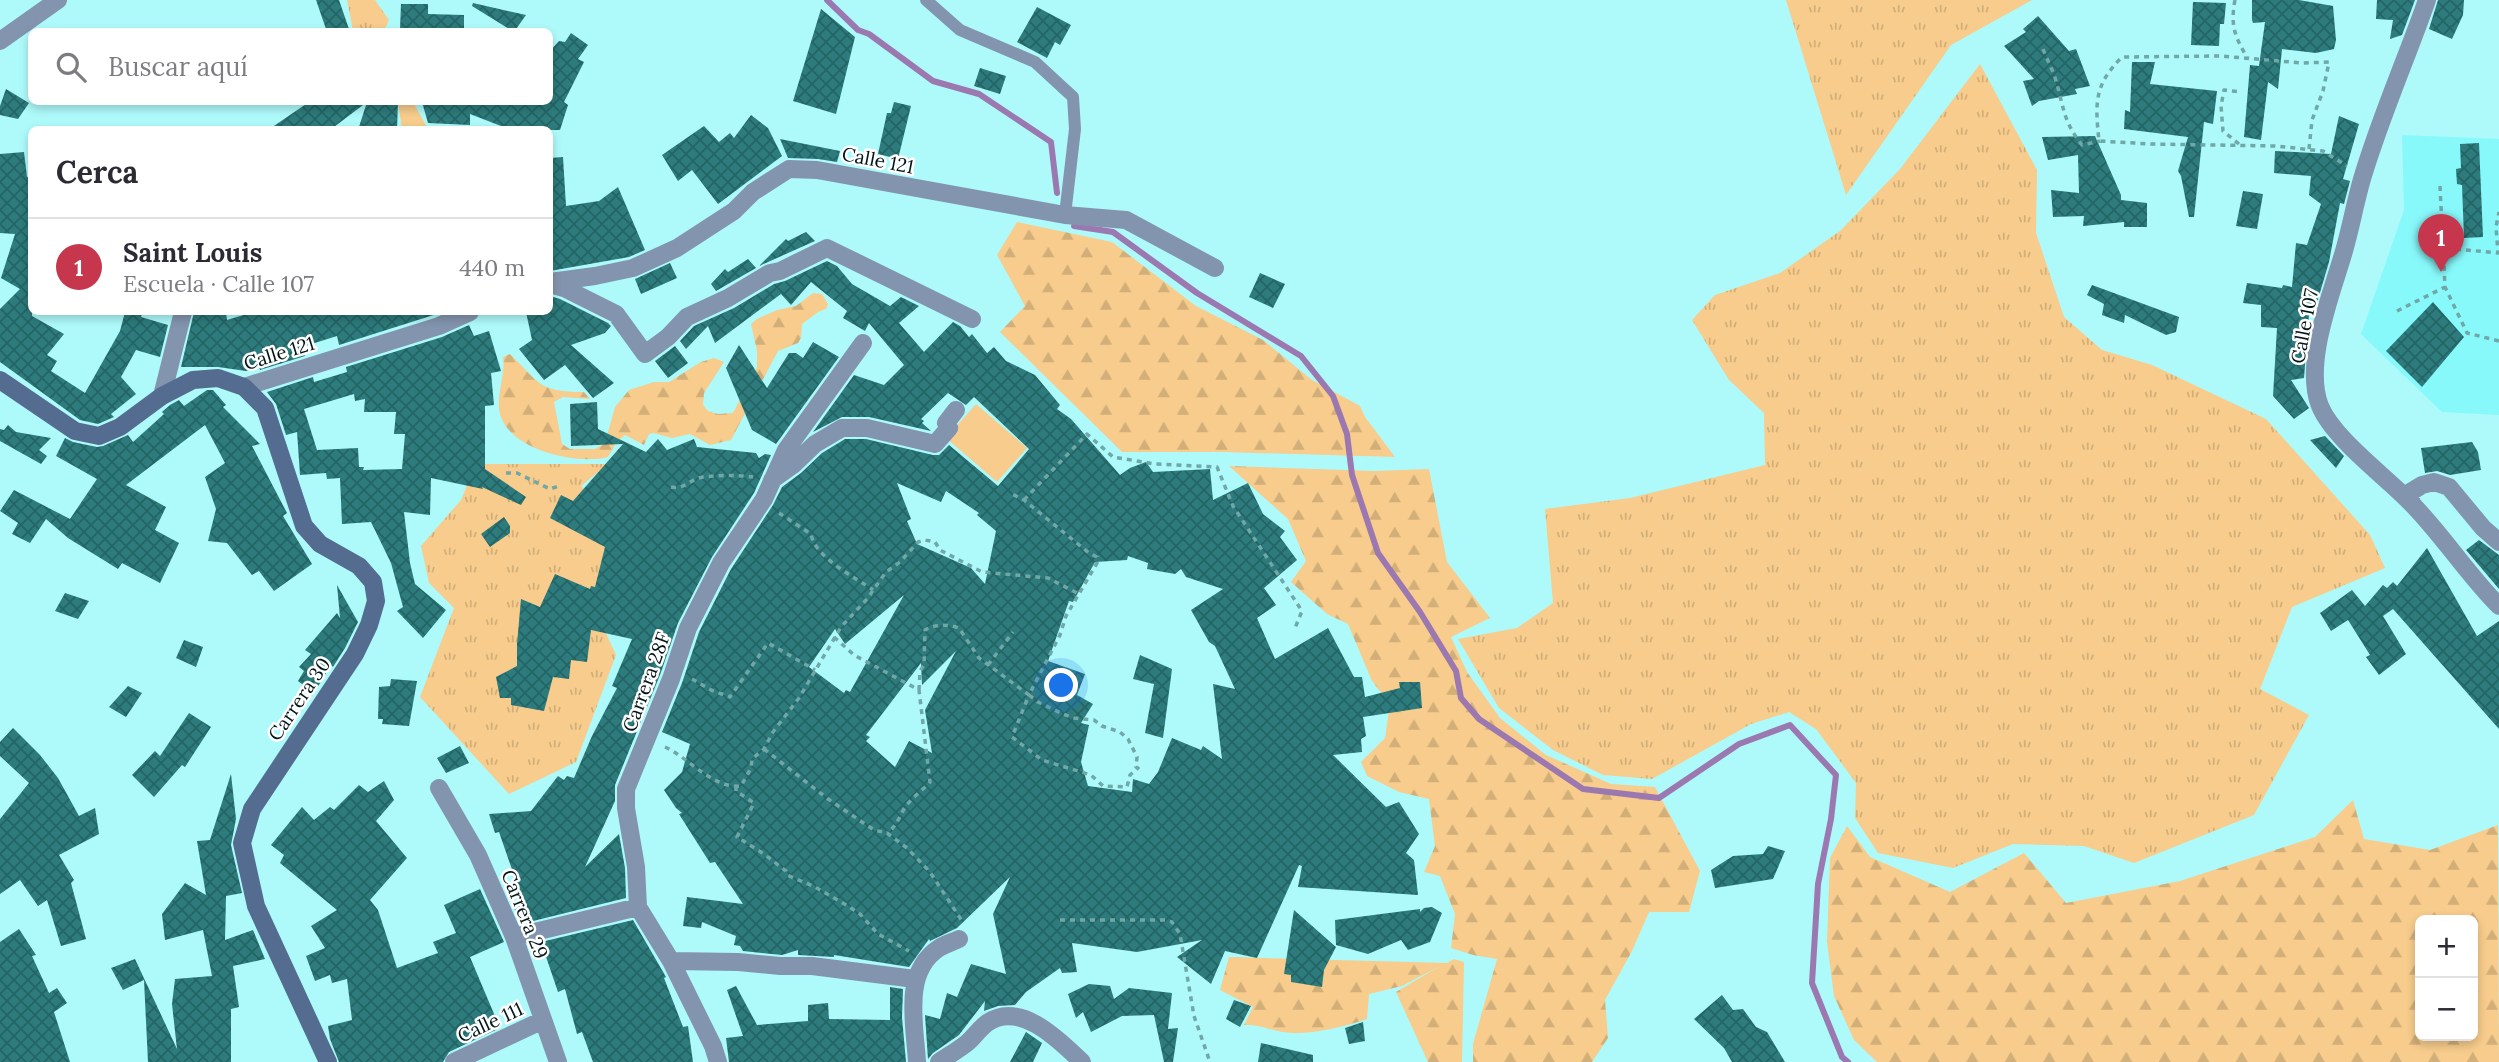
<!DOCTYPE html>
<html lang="es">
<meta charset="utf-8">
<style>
body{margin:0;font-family:Lora,serif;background:#f7f7f7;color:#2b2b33}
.controls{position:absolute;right:21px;bottom:21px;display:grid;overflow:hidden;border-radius:10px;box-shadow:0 4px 10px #0003}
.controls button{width:63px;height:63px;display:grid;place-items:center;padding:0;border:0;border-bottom:2px solid #e1e1e2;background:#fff;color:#2b2b33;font:35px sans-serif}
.you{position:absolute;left:1062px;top:686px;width:24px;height:24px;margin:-18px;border:5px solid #fff;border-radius:50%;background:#1a73e8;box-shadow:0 0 0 10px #1a73e833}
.badge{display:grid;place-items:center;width:46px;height:46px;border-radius:50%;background:#c6364c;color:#fff;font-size:23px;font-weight:700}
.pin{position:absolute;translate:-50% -58px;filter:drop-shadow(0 2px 4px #0008)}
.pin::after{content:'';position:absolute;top:37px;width:24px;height:21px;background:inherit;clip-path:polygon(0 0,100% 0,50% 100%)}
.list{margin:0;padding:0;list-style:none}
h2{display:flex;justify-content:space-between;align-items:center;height:91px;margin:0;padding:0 28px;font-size:30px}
h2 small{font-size:23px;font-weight:400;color:#7c7c81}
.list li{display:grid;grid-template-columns:46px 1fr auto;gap:21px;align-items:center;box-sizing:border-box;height:98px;padding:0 28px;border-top:2px solid #e1e1e2}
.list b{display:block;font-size:26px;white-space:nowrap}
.list p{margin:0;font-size:23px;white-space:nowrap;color:#7c7c81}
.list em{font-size:23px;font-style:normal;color:#7c7c81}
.icon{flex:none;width:38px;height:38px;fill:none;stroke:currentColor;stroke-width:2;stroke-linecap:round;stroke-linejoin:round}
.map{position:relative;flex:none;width:2499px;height:1062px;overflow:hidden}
.search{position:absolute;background:#fff;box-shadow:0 4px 10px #0003;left:28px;top:28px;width:525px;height:77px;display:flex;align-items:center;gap:18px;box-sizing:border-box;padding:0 24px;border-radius:10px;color:#7c7c81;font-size:26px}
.panel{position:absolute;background:#fff;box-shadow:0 4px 10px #0003;left:28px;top:126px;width:525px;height:189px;border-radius:10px}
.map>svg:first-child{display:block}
.built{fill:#88f9fb}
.grass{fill:url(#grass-tufts)}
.forest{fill:url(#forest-firs);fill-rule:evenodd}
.garden{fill:#f7cc8c}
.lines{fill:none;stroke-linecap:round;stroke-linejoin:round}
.stream{stroke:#9b78b0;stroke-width:6}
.building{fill:url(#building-cross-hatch);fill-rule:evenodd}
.path{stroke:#70a7a8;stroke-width:3.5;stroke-dasharray:5 5;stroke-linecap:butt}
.lane{stroke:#8395ae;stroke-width:12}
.street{stroke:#8395ae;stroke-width:18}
.secondary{stroke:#536c90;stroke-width:18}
.labels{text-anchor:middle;stroke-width:5;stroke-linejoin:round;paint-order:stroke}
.street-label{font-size:19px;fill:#021617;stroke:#fff}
</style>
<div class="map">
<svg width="2499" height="1062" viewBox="0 0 2499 1062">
<defs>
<pattern id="grass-tufts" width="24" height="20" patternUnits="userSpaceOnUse" patternTransform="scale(1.75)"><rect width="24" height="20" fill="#f7cc8c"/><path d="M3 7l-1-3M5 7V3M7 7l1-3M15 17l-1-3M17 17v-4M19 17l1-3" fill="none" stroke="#d2ae78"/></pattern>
<pattern id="forest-firs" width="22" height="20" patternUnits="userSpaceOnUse" patternTransform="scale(1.75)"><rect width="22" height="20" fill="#f7cc8c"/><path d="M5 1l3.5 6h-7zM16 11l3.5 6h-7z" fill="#d2ae78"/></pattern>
<pattern id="building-cross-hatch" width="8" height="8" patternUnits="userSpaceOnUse" patternTransform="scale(1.75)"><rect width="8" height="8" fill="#2d7b7c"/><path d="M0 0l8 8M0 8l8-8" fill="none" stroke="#246465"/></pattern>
</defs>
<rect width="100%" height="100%" fill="#aefafb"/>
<path class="built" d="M2402,135L2499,139V415L2442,412L2361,334L2404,210Z"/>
<path class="grass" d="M347,0H375L389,20L384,31H353Z
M1786,0H2032L1951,45L1846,195Z
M1980,64L2037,170L2036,233L2064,317L2102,350L2152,365L2266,419L2370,535L2385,568L2292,607L2260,689L2309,715L2254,815L2134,863L2084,846L2013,844L1953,868L1878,853L1855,818L1856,783L1816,729L1789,712L1751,724L1652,779L1603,775L1553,750L1499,708L1458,639L1517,628L1553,603L1545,509L1630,498L1765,465L1764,413L1729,380L1692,320L1715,295L1780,273L1840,231L1900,169Z
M395,102H413L428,129H402L398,103Z
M476,464H608L581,486L631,536L603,627L616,655L576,762L509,794L420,697L454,608L429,583L421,546L461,500Z"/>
<path class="forest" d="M1017,222L1112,242L1196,306L1263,340L1312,380L1360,406L1365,417L1395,457L1223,452H1122L1000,332L1025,306L997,255Z
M813,293L822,294L828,304L826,309L818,312L802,324L801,338L798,343L778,351L731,440L710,445L690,434L672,438L653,433L649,434L644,445L625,435L616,443L608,457C577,465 513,451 501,417C494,399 506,376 503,357L510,354C540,383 538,392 584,392L590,399L563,397L554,402L562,444L570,449H595L605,443L615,407L629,390L654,382H669L701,362L714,358L724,362L704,393L703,405L708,411L718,414L733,413L757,367V351L751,324L757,319L777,310L796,306Z
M1229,466L1375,471L1429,469L1447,562L1490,618L1451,637L1467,672L1500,718L1546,755L1611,784L1655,787L1700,871L1689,912H1649L1632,951L1605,1000L1608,1038L1592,1062H1473V1044L1497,959L1473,955L1451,948L1455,914L1440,876L1424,872L1435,846L1429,799L1399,792L1367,776L1361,762L1385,738L1390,704L1372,681L1348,624L1327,614L1291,582L1306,561L1288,519Z
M2353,800L2364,839L2430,850L2498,825L2499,1062H1877L1854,1040L1834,996L1827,942L1830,858L1847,826L1870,857L1950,892L2024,853L2066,903L2180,881L2315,837ZM2473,920V1036H2420V920Z
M1229,957L1447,963L1454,959L1464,962L1462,1062H1428L1396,992L1440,966L1402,986L1369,994L1367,1019C1344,1027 1307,1036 1283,1032C1269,1030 1259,1024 1244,1025L1253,1007L1220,990Z"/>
<path class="garden" d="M976,404L1027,448L997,482L946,438Z"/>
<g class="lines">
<path class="stream" d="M827,0L858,30L869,34L933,81L979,94L1051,142L1057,193
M1074,226L1113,232L1197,293L1301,356L1333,396L1347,434L1352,475L1378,553L1420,612L1456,671L1461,698L1479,719L1583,789L1659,798L1739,744L1790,725L1836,775L1831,819L1818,884L1812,983L1842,1057L1848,1062"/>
</g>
<path class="building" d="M316,0H339L350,32H330L326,29Z
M2252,0H2299L2333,6L2336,40L2334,49L2316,53L2282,49L2278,89L2268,82L2261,140L2244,137L2250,65L2259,66L2265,22L2253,23L2252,20Z
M2377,0H2415L2402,35L2390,39L2393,20L2376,19Z
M2438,0H2464L2463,15L2452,39L2429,29Z
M2193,2L2226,3L2224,24H2220L2219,46L2191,45Z
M473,3L526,15L514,32L472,6Z
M401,4H428V14L464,15V32H405V29H400Z
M1037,7L1071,25L1060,45L1055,42L1047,58L1017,42Z
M821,9L855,37L836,114L793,101Z
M2038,16L2069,51L2076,49L2090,86L2075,89L2077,94L2039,101L2032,106L2023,81L2034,79L2004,46L2026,32L2023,29Z
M571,33L588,45L578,59L584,62L564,102L568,105L560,130H511L470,114V125L428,123L422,102H550V51L559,41L565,42Z
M2132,62H2155L2150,84L2217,91L2213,124L2204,122L2194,217H2189L2181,176L2178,171L2188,137L2124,129L2125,110L2130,112Z
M980,68L1006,76L1000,94L974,86Z
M6,89L29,103L18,119L0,115V106Z
M309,102H398L397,130H358L367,102L330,130H268Z
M894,102L911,106L898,159L878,154L887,113H891Z
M751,115L768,128L782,156L718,204L692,170L678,181L662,155L704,126L719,142L730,133L734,138Z
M2339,116L2359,124L2343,179L2350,181L2344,204L2340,203L2329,262L2313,316L2309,315L2304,378L2291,380L2309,408L2294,419L2273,396L2277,328L2261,327V305L2243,303L2247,283L2282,288L2283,285L2292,287L2296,243L2307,245L2321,204L2309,195L2311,176L2274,173L2275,151L2331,154Z
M2095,136L2121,195V200L2147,203V227H2124V222L2083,226L2084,216L2053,217L2051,190L2079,193L2078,155L2048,160L2042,137Z
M780,139L840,151L837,162L818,159L788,158Z
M2479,143L2483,237L2464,238L2462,185L2457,184L2456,169L2461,168L2460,144Z
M24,152L27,177L30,176L32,188V316L64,334L47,355L57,361L51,371L85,393L120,331L125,312H143L141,317L168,325L160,357L136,350L121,377L136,394L111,414L114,417L98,424L80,420L0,362V309L20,289L1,278L15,234L0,233V154Z
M563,157L566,206L599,201L618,187L645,250L629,257L550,271V158Z
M2243,191L2263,194L2257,229L2236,226Z
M806,232L815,241L759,266L786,239L788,241Z
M748,259L756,268L716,291L711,284L725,269L728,272Z
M827,261L837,266L852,284L890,306L901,297L919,306L899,323L924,352L953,322L960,326L969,337L972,334L987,353L994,347L1006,361L1035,375L1060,405L1057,409L1071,419L1120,475L1130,468L1146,462L1153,472L1210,469L1213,500L1248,483L1263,514L1285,531L1280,537L1297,560L1264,588L1276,605L1257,618L1275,659L1328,628L1354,677H1362L1365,697L1400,688L1399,682H1420L1422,708L1363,717L1366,736L1361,739L1362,752L1333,755L1386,807L1399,802L1419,834L1406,853L1414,860L1418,895L1298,887L1302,866L1299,865L1257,958L1225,951L1211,984L1177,957L1202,940L1137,952L1072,943L1077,972L1062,973L1060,968L1026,992L1015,1005L998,1006L984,1011L985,1001L959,1035L933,1053L928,1059L925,1015L940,1019L947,993L957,997L971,964L1006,974L993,914L1010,877L957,928L930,941L929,939L909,967L834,955V957L798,955V950L782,955L743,951L740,946L734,945L736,936L702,922L701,928L683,926L687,897L743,904L715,862L710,863L679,814L682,813L676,808L664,790L682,772L690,744L662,732L682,683L699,632L731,569L773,505L782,487L801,473L822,453L845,439H866L933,455H939L949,445L998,486L1029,449L974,397L966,405L948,393L921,419L924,421L922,423L931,431L869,417H842L813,432L854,375L884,385L904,365L869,323L865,331L843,318L847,311L811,282L791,305L781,294L715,343L708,326L686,349L680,341L694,326L734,308L774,284L785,281ZM897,483L941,502L946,491L979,513L977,515L996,531L985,584L971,568L917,544L907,521L911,519ZM1128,556L1148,563L1147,569L1175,574L1181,569L1186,577L1223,589L1191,610L1209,642L1215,646L1235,689L1213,684L1222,759L1203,746L1201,750L1172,738L1158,772L1149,784L1133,779L1132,792L1088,786L1081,762L1089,725L1081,723L1093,704L1077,695L1085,674L1048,661L1069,601L1073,602L1095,562L1127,560ZM904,595L850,692L846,690L844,693L809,667L835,629L845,644ZM956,651L925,710L932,753L909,741L895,767L866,741L870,737L866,735L921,663L922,685Z
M670,263L677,278L641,294L635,279Z
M1260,273L1285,284L1273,308L1249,297Z
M2092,285L2179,317L2176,332L2166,335L2125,315L2124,323L2102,315L2104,304L2087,295Z
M550,296L560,299L608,323L611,326L605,333L571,345L614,383L593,398L565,365L544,380L519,349L532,340L526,312H550Z
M2433,302L2464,337L2422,387L2386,351Z
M194,312H226L227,320L253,312H443L339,345L337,336L302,347L305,356L260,370L259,367L246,371L218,367H181Z
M469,325L474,336L489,331L501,371L491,373L494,405L485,406V469L526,497L521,505L482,487L483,489L431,478L430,515L404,512L410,563L415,584L446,610L423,638L397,611L403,607L391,563L371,522L342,524L340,478L327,479L326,473L300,475L297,432L286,435L276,404L267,392L313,377L314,382L347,372L346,367L442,337ZM354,394L355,401L365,399L364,412H396L394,434H405L402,469L363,470L364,467H359L358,448L317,450L304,409Z
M813,342L839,357L776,444L752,430L726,368L739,345L767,388L789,353H796L803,358Z
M675,346L688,363L668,378L655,361Z
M207,390H213L226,405L223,407L260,444L252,446L287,513L283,516L312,564L274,591L259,571L252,575L227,543L208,541L216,509L205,477L225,463L205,425L126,485L166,507L155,530L179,543L160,583L122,563L118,569L68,538L46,519L30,543L12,534L18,523L0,511L14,490L70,519L97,479L56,456L65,438L73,442L97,447L103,446L128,435L133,442L164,414L162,412L170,405L179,400L184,406Z
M597,402L598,429L646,452L658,439L667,450L694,439L697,447L756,453L759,458L765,454L771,455L754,493L712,557L678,623L660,675L615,785V801L585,867L619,834L625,868L626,898L521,924L513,906L523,901L499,832L495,833L489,814L531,811L558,776L564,780L567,776L574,778L592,736L617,688L612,686L632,639L591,630L587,662L571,660L569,679L553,677L544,711L511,705V698H500L496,677L517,666V644L521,599L540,607L555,574L590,589L591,586L595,587L605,547L550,518L561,495L573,501L623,444L571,446L570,404Z
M8,425L16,432L51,438L39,450L47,456L41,464L0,441V429L4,430Z
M2325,436L2344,456L2336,468L2310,440Z
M2472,442L2478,452L2481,470L2450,475L2437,471L2425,473L2421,448Z
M504,517L510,526V533L490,547L481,534Z
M2479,540L2499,555V589L2466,550Z
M2427,548L2477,636L2499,621V729L2393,609L2383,616L2406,654L2379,675L2366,657L2370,655L2348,620L2331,631L2320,613L2352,590L2365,606L2383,585L2387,588L2393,582L2397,586Z
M337,585L358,622L345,648L333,667L331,665L314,693L298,681L304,671L299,667L311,654L305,650L337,613L340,618Z
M65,593L89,601L78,619L55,611Z
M184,640L203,647L196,667L176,658Z
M1140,655L1172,669L1163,738L1145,733L1154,684L1133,679Z
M391,679L417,681L409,726L382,724L383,719H378L379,687L390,686Z
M128,686L142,693L126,717L109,707Z
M189,713L211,727L185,767L182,765L154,797L132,775L155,751L160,756Z
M13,728L40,755L58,778L79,816L95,808L99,834L59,855L74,880L71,883L86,939L61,946L47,900L38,906L20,880L0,894V819L29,783L0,756V742Z
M460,746L469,763L446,773L437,758Z
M231,774L236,819L231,845L242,893L226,896L225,940L253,930L265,959L233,966L239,1007L231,1009V1062H148L144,980L123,990L111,968L135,959L177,1049L172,1004L175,979L212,976L203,930L165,940L162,914L185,883L206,895L197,841L210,840Z
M384,781L394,800L376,821L407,858L370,900L378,910L397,968L438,953L433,942L456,933L444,905L480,889L504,942L470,957L500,1028L449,1052L443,1062H339L330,1039L328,1026L352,1020L347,979L332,983L330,975L315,981L306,956L325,948L311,926L337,910L280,863L284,855L271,845L302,807L314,820L330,807L334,810L359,785L368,792Z
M1768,846L1785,851L1773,879L1715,888L1711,870L1733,856L1763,854Z
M1432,907L1442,913L1430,942L1408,950L1401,940L1368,954L1336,945L1335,920L1420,909V912L1424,908Z
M1294,910L1336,947L1324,970L1322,987L1291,982V975L1284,974Z
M633,920L666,977L664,978L683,1027L688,1026L693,1062H593L582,1032L577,1034L565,989L558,992L541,942Z
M19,929L36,955L32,956L49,993L57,988L67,1003L54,1012L70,1062H0V942Z
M1089,984L1110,986L1114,999L1129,988L1172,993L1168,1029L1178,1028L1173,1062H1164L1154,1015L1122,1016L1091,1032L1083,1012L1076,1018L1068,994Z
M736,986L757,1025L808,1021V1005L828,1003L829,1019L890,1020V987L903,989L902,1017L906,1062H729L726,1038L743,1036L727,990Z
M1722,995L1733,1010L1743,1009L1756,1027L1767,1032L1785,1062H1732L1724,1048L1694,1019Z
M1234,1000L1251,1006L1240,1027L1226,1019Z
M1363,1022L1365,1041L1349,1044L1345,1028Z
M1026,1032L1042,1043L1033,1062H1010Z
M1261,1043L1313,1055V1062H1258Z"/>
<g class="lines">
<path class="path" d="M2235,0C2230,26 2235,37 2248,59
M2043,49C2047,60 2053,70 2056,81C2064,108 2063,121 2082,145L2100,141
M2239,144L2223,131L2221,106L2224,90L2241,92
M2309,149L2312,120L2323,91L2329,62L2303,63L2220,56L2122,57C2094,85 2095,103 2099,141L2151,144L2275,146L2323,151L2347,166
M2440,186L2445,287L2467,333L2499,341
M2446,248L2498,253L2496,227L2499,212
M2397,311L2445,287
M506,473H517L550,489L559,486
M671,487C684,490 690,479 703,477C719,475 736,475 753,477
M1024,500L1087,434L1113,457L1155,464L1217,467L1233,506L1302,611L1295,628
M779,513L811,534C815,558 855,577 873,590
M834,637L854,655L919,690L930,782C922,791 910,799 904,809C898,819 897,826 887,833
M988,665L1013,632
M692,679L711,690L730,697L768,643L815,670
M919,690L920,671L924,665L925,630C935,624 947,624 959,628L979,658L1029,695L1012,737L1042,760L1091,775L1103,786L1127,787L1130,775L1138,768L1136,767L1137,757L1128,739L1120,732L1102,726L1094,720L1074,718L1063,714L1038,702L1029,695L1060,635L1066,616L1097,563V557L1089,553L1024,500L1012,494
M665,747C689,758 713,789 741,786L751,768L752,759L764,749L773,732L799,698L841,627L867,599L886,572L900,562L918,542L925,540L935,542L940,550L982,572L1048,578L1079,594
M764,749L828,799L874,830L887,833L907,848L930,872L962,921
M736,786V791L754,803L737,837L764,854L786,871L787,875L815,887L848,906L860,914L878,934L909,951
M1060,920H1165L1172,922L1180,934L1194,1016L1210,1062"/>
<path class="lane" d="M926,0L960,30L1035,62L1073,97L1075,129L1065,215"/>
<path class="street" d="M2427,0C2406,60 2380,118 2362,179C2355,203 2351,227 2344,251C2332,293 2303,363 2320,406C2333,438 2385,476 2410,502C2442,534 2467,574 2499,606
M0,41L58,0
M550,282L595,276L633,268L677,248L734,211L753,192L789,169L817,170L1065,215L1126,220L1215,268
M550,284L564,288L616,314L645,354L668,337L687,317L728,298L770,273L780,271L827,248L972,319
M244,387L439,326L470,312
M162,396L183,312
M772,480L793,465L815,444L842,428H867L935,444L949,428L946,423L956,410
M2412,503L2409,493L2422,485L2434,482L2449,487L2483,528L2499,542
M439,788L478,855L514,937L558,1062
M514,937L638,907
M671,961L738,962L780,966H812L915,979
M454,1062L543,1020
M718,1062L713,1046L671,961L638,907L636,867L626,808V789L671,679L688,628L721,563L764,499L786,450L863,343
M917,1062C915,1025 902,972 939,948C945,944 953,942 959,939
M939,1062C948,1056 958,1050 967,1043C974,1037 979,1029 987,1023C1020,1000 1059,1040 1082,1062"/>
<path class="secondary" d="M0,380L75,431L99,436L120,427L162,396L193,380L218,378L244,387L265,408L304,526L320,544L359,566L373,582L376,601L369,625L355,654L252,809L242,843L256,906L328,1062"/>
</g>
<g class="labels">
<g class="street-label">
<text transform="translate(878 160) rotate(11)" y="7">Calle 121</text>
<text transform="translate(2304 326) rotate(-79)" y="7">Calle 107</text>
<text transform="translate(279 353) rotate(-17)" y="7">Calle 121</text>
<text transform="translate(646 682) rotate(-70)" y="7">Carrera 28F</text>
<text transform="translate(299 699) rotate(-56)" y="7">Carrera 30</text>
<text transform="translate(525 914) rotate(68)" y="7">Carrera 29</text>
<text transform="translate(490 1022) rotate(-25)" y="7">Calle 111</text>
</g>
</g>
</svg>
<div class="controls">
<button>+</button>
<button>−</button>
</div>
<div class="you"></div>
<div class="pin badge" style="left:2441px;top:272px">1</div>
<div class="search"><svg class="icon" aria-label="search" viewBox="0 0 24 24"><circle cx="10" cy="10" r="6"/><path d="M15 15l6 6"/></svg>Buscar aquí</div>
<section class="panel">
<h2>Cerca<small></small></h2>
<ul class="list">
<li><span class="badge">1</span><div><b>Saint Louis</b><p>Escuela · Calle 107</p></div><em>440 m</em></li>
</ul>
</section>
</div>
